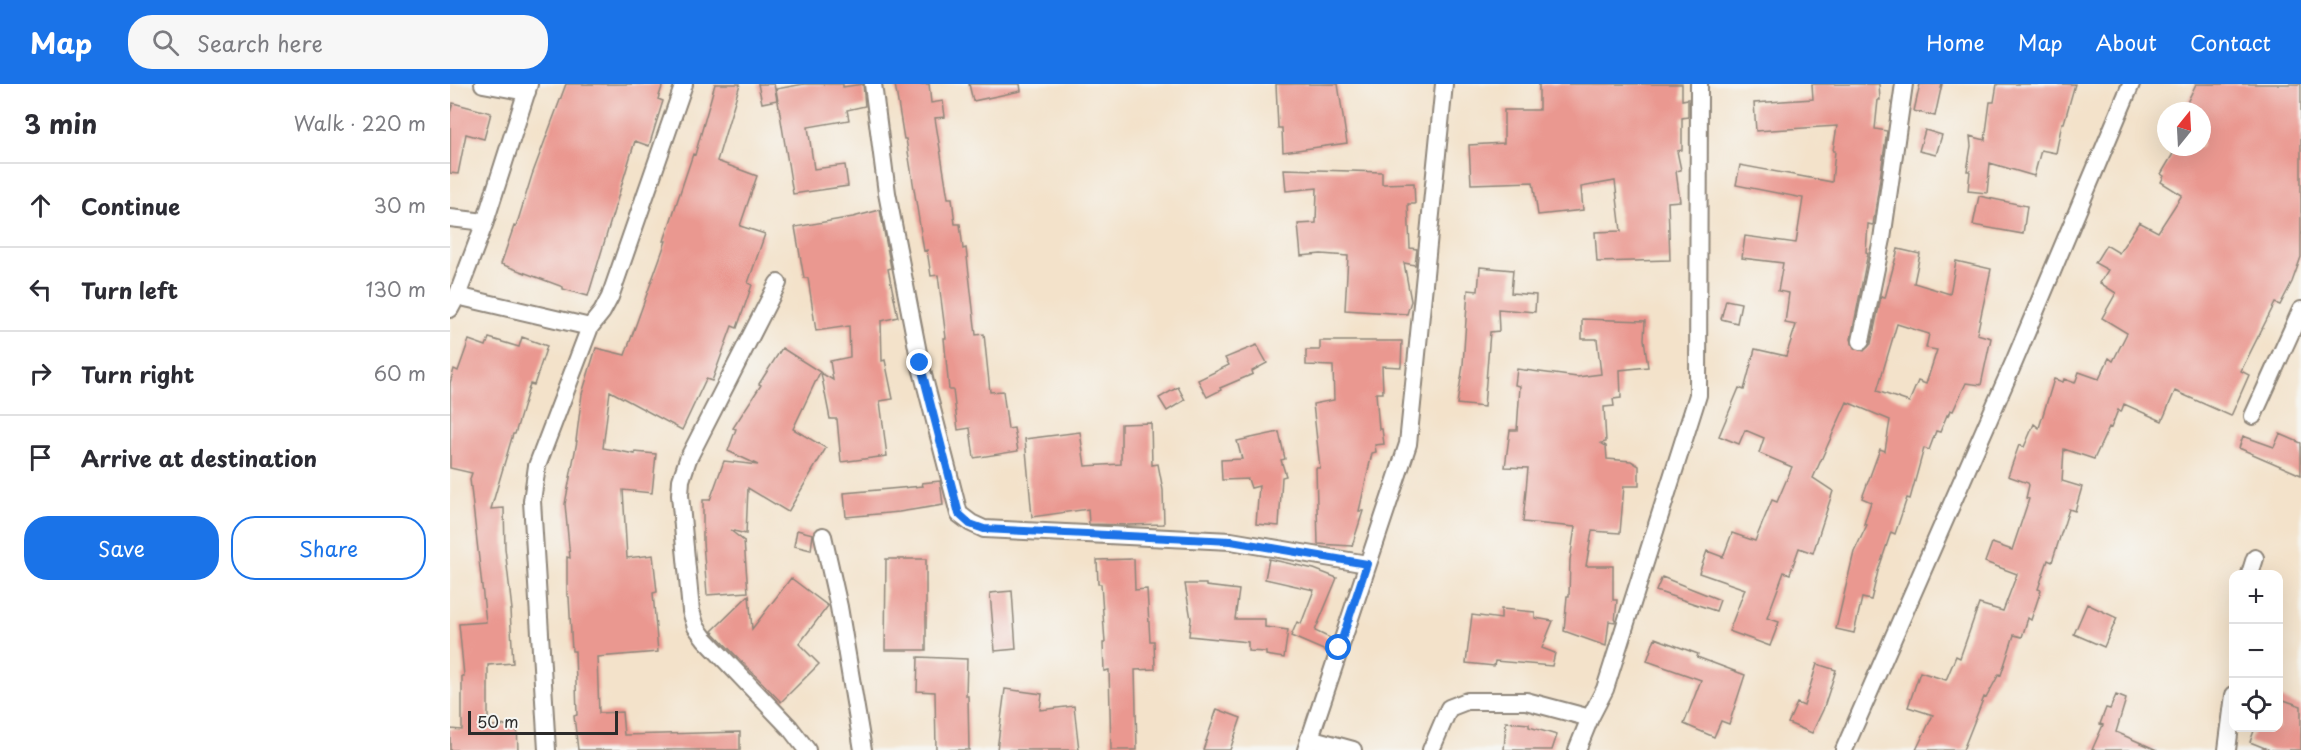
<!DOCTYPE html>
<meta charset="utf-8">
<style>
body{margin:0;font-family:"Playpen Sans",sans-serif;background:#f7f7f7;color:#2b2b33}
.controls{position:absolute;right:18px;bottom:18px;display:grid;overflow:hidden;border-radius:12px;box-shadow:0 6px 24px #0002}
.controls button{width:54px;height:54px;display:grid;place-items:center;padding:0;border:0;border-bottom:2px solid #e1e1e2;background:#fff;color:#2b2b33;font:30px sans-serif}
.compass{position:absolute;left:1707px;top:18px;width:54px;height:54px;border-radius:50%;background:#fff;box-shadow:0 6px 24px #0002;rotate:18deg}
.scale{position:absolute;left:18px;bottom:15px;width:150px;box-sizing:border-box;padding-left:6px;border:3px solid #2b2b2b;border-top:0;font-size:16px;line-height:21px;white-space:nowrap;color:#2b2b2b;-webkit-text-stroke:4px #f6f6f2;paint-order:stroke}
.stop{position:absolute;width:18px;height:18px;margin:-14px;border:4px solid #1a73e8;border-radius:50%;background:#fff}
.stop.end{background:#1a73e8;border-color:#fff;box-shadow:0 2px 6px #0008}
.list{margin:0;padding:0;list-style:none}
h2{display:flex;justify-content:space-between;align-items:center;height:78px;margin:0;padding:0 24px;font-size:26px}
h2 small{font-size:20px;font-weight:400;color:#7c7c81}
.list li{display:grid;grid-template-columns:39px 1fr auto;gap:18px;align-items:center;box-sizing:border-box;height:84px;padding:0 24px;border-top:2px solid #e1e1e2}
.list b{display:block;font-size:22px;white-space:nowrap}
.list em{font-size:20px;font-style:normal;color:#7c7c81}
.actions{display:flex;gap:12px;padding:18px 24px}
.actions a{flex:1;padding:14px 0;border:2px solid #1a73e8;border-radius:24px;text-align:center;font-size:21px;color:#1a73e8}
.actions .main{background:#1a73e8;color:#fff}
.icon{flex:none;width:33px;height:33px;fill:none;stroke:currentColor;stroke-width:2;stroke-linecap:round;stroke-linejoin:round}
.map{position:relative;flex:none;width:1851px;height:666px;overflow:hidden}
header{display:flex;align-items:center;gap:36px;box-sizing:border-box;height:84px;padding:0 30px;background:#1a73e8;color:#fff}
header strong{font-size:28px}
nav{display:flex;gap:33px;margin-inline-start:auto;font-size:21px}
.search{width:420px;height:54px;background:#f7f7f7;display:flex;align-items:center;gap:15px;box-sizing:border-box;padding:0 21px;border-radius:24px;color:#7c7c81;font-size:22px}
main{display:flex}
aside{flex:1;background:#fff}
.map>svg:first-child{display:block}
.building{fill:#ea9890;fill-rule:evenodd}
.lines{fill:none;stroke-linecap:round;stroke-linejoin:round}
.minor-casing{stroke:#8f867a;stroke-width:20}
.minor{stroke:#fff;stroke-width:16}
.route{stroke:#1a73e8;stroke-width:8}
</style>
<header>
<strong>Map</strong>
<div class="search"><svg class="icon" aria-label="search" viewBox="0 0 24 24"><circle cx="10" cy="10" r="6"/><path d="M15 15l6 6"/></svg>Search here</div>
<nav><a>Home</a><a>Map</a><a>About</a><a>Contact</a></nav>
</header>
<main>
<aside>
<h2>3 min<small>Walk · 220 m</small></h2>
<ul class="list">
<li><svg class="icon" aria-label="ahead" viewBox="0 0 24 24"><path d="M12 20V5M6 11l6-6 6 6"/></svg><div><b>Continue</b></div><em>30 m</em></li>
<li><svg class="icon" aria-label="left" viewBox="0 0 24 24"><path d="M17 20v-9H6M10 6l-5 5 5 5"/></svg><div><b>Turn left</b></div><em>130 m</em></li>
<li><svg class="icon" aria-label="right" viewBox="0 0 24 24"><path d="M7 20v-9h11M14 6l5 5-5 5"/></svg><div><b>Turn right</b></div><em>60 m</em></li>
<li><svg class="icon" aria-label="arrive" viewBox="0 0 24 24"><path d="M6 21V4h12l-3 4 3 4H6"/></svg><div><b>Arrive at destination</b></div></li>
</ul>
<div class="actions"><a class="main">Save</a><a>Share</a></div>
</aside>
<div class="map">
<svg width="1851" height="666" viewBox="0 0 1851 666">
<rect width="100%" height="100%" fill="#f6f6f2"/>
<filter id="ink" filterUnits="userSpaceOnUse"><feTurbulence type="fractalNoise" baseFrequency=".0167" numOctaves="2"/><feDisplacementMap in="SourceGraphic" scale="12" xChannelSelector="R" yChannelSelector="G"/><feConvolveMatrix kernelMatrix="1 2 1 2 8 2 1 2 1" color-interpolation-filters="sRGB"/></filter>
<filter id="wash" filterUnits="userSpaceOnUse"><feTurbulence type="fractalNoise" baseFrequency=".008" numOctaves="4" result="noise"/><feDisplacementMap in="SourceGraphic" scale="24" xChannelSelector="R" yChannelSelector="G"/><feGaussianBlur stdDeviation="1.35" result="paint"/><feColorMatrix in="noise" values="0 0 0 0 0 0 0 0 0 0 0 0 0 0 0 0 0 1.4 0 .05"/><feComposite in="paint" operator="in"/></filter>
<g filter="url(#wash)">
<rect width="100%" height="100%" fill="#f3e2ca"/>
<g id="blocks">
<path class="building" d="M116,0H213L208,15L213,17L199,62L185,57L138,212L113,205V203L51,180L64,142L66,143L82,91Z
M265,0H290L267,77L307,92L290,142L315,150L298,199L302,201L287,244L282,242L262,297L256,295L232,346L160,307L153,364L185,370V368L206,370L202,409L173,406L177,474L203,471L207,508L203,509L208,568L147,573L149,629L172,628L174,651L290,648V666H128L124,632L127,631L125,567H122L119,513L117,512V473L120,474L115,420L127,357H126L132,310L146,264L175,271L216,157H214L243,70L245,71Z
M308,0H324L327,16L312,19Z
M354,0H393V3L413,0L415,22L397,26L399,36L358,43L364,85L395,81L398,102L343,110L326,5Z
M445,0H479L481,19L493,17L495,33L485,34L498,114H502L505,140H510L513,165L516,164L526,251L534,250L540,308L553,307L558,345L564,344L568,367L524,374L520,344L508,346L503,306H499L494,254H496L488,191L481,192L477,166L474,167L456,55H454Z
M519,0H570L571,7L523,17Z
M826,0H888L897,59L833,68L832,44H828Z
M1089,0H1232V16L1238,15V33L1232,34V66L1227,67L1231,86L1226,87L1230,117L1218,118L1220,176L1147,178L1145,148L1171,147L1165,97L1131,103L1133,126L1088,131L1083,98L1021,100L1019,61L1054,59V26H1089Z
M1362,0H1429L1430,16H1428L1425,45L1437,47L1423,141L1418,140L1416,168L1418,169L1401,255L1404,264L1414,267L1421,260L1431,213L1435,214L1448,165L1470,170L1464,199L1500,210L1506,177L1541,185L1527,250L1541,254L1531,301L1516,299L1503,327L1500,326L1498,332L1497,331L1490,348L1486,347L1479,366L1474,364L1460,415L1457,414L1445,450L1441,448L1428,487L1421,516L1412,514L1404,549L1386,545L1404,468L1417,441L1414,440L1421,418L1412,414L1430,365L1435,367L1440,336L1397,318L1363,394L1383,407L1363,469L1349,464L1340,490L1334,488L1317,534L1329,538L1320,562L1279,547L1295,505L1249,489L1257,467L1273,473L1282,449L1305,457L1322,416L1327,418L1342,383L1309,369L1314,354L1295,346L1289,360L1269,352L1289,304L1294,306L1305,265L1336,272L1346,241L1335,239L1339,209L1328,207L1333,179L1292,174L1295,152L1346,159L1353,114L1286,101L1290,81L1382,98L1385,67H1383L1387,42L1306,47L1304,19L1363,15ZM1447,240L1479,250L1476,264L1487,266L1476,300L1468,297L1459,318L1427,307Z
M1470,0H1492L1485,32L1464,27Z
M1547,0H1625L1614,39H1612L1606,69L1591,66L1584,92L1540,79L1537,109L1518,107L1520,87H1517L1521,62L1520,52L1535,56L1540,18H1544Z
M1746,0H1851V173L1842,198L1830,221L1825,219L1791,287L1799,291L1781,332L1725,307L1712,337L1674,320L1671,328L1668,326L1661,344L1659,343L1644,375L1614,365L1612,397L1632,403L1625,427L1619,425L1602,478L1598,476L1588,505L1591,506L1581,536L1578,534L1572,553L1564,551L1551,591L1549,590L1536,614L1534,613L1513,666H1466L1483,631L1458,623L1470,588L1496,596L1506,572L1510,574L1529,520L1553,527L1567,490L1535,478L1542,459L1562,466L1579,415L1576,414L1579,401L1578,399L1558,392L1569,361L1574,363L1584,340L1589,344L1604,295L1613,298L1614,295L1625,299L1629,288L1649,295L1659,274L1663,277L1677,249L1652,234L1666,209L1650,199L1658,186L1645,179L1656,161L1669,169L1689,138L1708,148L1732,111L1711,98L1714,92L1711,90L1727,63H1752V27H1733Z
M3,19L41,29L34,55L16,50L8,90L0,89V29Z
M1475,46L1492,51L1486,71L1469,67Z
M834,85L932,88V100L964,99L965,120H958L960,164L967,165L965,181L954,179L961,217L957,230L895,226L898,172L871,170L851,172L848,140L866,139L867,104L836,107Z
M1529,112L1577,122L1573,150L1523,141Z
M430,126L441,184L438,185L448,233L431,237L432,277L435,276L443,315L430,317L437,372L391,378L387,335H380L371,289L383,296L380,277L400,273L399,242L366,247L358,194H354L345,143L403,133Z
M1030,183L1063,186L1061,209L1086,211L1085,228L1048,225L1049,247L1040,248L1034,323L1007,320L1013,281L1018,206L1028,207Z
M1276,216L1291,219L1287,239L1271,235Z
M1132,235L1195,237L1194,255L1198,283L1170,286L1171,314L1163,315L1164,322L1154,323L1156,358L1151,359L1156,362L1157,375L1181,377L1189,382V402H1174L1170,449L1142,447L1136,482H1163V516H1167L1165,538L1159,537L1156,562L1114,547L1117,512H1119L1120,476L1125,443L1073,438L1078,384L1055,383L1060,346H1067L1070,302L1065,301L1067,285L1127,293L1151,290L1147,255H1132Z
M72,253L97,262L84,301L80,300L65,350H63L41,425L54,424L55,464L62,526H60L63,579L38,581V642L67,641L68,666H0V645L12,646V592H14L9,540L36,538L20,395L22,389L0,384V299L4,285L8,287L19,256L36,262L39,254L69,263Z
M870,257H952L951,283L932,282L933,309H926L929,345H932L934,360L925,361L926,368L922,369L909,427H913L902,462L868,460L866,384H870L863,320L884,316L883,282L856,281V266H870Z
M807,261L817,279L802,287L803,290L770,304L771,306L757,313L748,296L779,281L775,274Z
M332,264L370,288L343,345L376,364L338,428L298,404L296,450L280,446L294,457L298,508L257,511L253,458V416H260L274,377L308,381L278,367L286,345L283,344L311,301L309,300Z
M728,303L735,316L717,327L709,314Z
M701,339L702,381L708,380L713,406L714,440L678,441L639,440L638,425L582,433L575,355L630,348L635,382L671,380V340Z
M829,348L835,375L831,376L836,392L832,393L829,442L806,440L809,402L801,404L798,395L772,396L771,376L792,375L787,357Z
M1830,350L1851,359V391L1789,364L1793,352L1824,363Z
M490,397L493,421L449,428L396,433L394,409L473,402L472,399Z
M347,446L363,450L361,466L344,462Z
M436,475H476V566H435Z
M684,475L685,506L697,505L700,557H704L705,585L685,586L687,666H661L659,586L654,587L653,559H655L651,500H648L647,476Z
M819,475L864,485L887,494L865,547L882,555L878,568L841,552L847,538L851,540L864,506L815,495Z
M1212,493L1270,516L1266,527L1206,507Z
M341,494L378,522L349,560L369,580L331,618L262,547L299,511L302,545Z
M735,500H756V502L789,506L785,535H815V543L838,546L834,574L816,571V568L798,567V558L739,552L741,535Z
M562,507L566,565L545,567L540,509Z
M1637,520L1667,534L1654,563L1624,550Z
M1051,525L1085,528V534L1103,537L1092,564L1105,569L1102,582L1045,577L1044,582L1016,579L1022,531L1051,535Z
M1205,554L1248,570L1247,573L1295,591L1279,640L1271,637L1264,653L1234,640L1251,596L1197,577Z
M468,573L517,575L516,612H518L519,666H486L485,608L467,607Z
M1367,580L1386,586L1373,626L1362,649L1338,639L1347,619L1354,622Z
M555,605L592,610L590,626L624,622L629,666H547Z
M1666,611L1676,615L1666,648L1707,666H1642L1653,641L1650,640L1656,624L1660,625Z
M1828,614L1851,622V666H1820L1800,658L1805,644H1828Z
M767,625L791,634L780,666H753Z
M1056,638L1079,640V643L1107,651L1102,666H1054Z"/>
</g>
</g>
<g filter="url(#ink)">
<use href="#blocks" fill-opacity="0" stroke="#8f867a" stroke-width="1.5"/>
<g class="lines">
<g class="minor-casing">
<path id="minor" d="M33,0L77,8
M423,0L437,109L470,279L509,430L521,439L534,445L781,457L917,480
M0,134L35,138
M328,199L238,375L231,396L230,411L241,527L246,543L255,555L340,644L357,666
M7,212L35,138L79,0
M0,225L7,212L140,243
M1411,257L1432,155L1454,0
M1803,332L1851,226
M373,452L389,523L413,666
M1800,490L1805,474
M859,654L903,666
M97,666L82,417L87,382L140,243L152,228L160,213L234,0
M856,666L958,360L994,0
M981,666L999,624L1017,617H1076L1140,634L1155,605L1248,311L1249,0
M1127,666L1140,634
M1394,666L1564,278L1681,0
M1777,666L1784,611"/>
</g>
<use href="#minor" class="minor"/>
</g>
</g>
<g class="lines" filter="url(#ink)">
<path class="route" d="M470,279L509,430L520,440L534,445L781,457L917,480L889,564"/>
</g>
</svg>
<div class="controls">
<button>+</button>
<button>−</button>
<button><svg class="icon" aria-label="locate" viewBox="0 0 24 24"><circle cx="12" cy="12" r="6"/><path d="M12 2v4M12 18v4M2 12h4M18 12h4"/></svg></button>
</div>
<svg class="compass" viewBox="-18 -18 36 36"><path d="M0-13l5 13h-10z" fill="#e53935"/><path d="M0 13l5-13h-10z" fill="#7c7c81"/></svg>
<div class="scale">50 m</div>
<div class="stop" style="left:889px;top:564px"></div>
<div class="stop end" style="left:470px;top:279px"></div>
</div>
</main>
